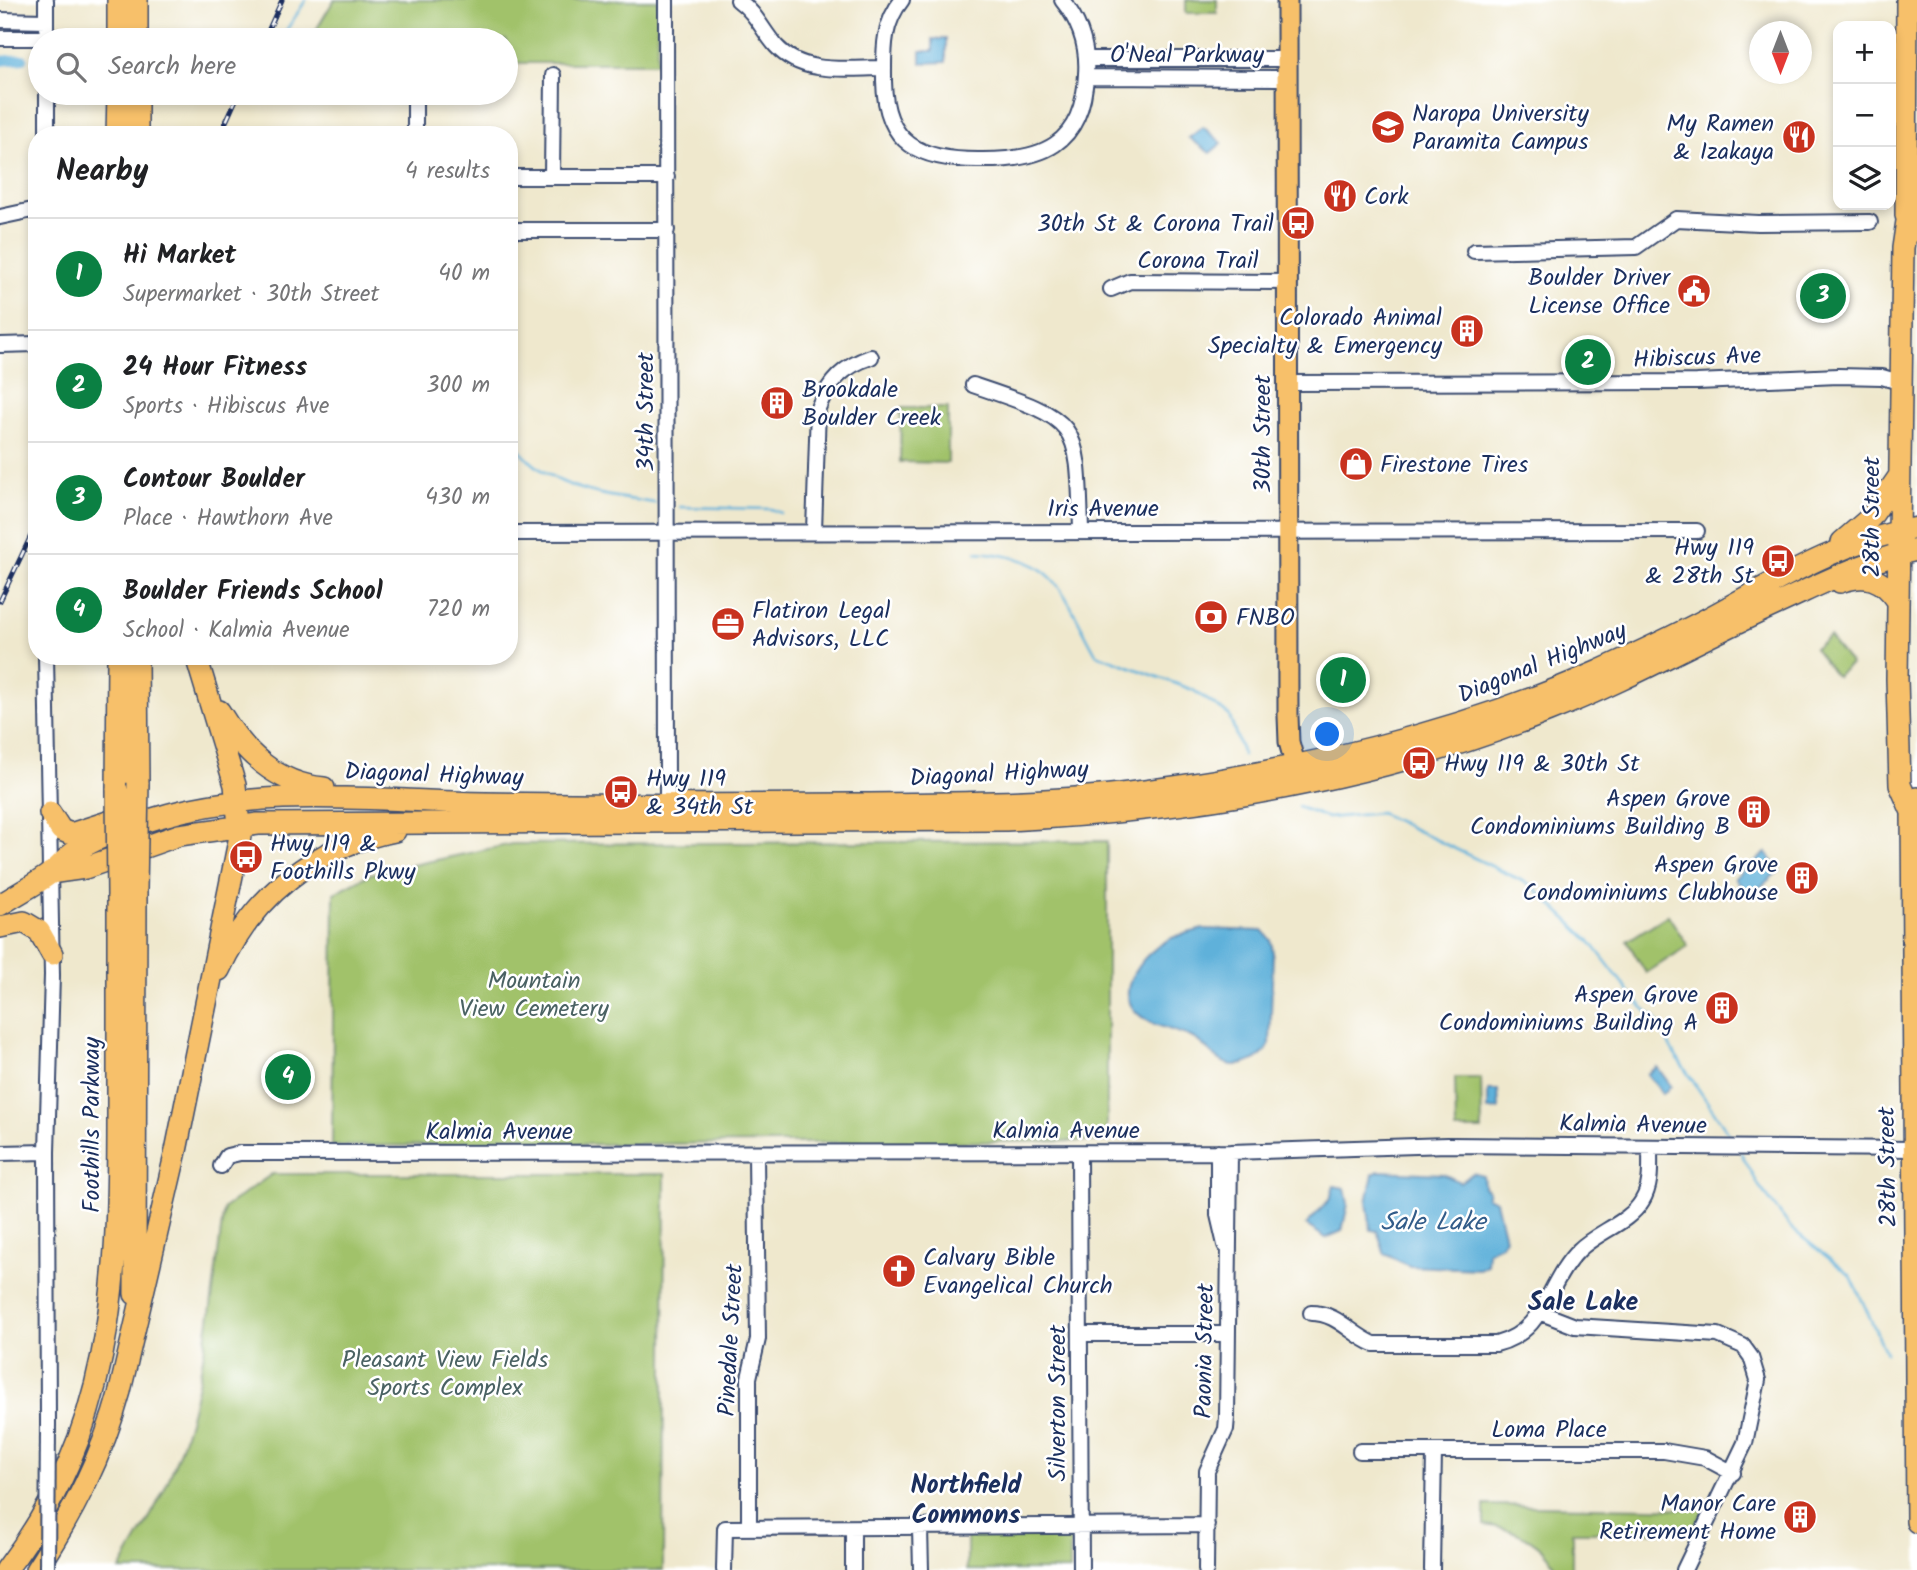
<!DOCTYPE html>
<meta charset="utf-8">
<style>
body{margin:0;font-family:Kalam,sans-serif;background:#f6f6f6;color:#202124}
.controls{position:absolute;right:21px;top:21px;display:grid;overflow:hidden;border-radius:14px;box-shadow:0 4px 10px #0003}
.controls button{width:63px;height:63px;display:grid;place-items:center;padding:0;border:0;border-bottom:2px solid #e0e0e0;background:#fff;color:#202124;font:35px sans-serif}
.compass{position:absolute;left:1749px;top:21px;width:63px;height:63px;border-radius:50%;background:#fff;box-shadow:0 4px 10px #0003;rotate:180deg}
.you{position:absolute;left:1328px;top:735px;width:24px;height:24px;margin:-18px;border:5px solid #fff;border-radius:50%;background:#1a73e8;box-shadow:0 0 0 10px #1a73e833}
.badge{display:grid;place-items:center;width:46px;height:46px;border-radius:50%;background:#0b8043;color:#fff;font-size:23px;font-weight:700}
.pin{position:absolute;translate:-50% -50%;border:4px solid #fff;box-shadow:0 2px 7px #0006}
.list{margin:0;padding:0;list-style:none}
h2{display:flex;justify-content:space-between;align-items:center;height:91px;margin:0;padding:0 28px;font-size:30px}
h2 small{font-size:23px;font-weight:400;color:#757577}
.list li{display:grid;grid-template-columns:46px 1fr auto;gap:21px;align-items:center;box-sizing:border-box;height:112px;padding:0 28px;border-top:2px solid #e0e0e0}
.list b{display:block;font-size:26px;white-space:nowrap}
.list p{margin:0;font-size:23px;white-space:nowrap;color:#757577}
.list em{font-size:23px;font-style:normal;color:#757577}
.icon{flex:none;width:38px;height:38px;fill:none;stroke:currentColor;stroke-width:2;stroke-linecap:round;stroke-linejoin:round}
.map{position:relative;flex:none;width:1917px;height:1570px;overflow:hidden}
.search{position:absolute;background:#fff;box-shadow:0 4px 10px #0003;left:28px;top:28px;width:490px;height:77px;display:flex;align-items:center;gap:18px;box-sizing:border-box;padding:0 24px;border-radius:38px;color:#757577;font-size:26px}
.panel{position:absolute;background:#fff;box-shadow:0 4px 10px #0003;left:28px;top:126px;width:490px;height:539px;border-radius:28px}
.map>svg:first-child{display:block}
.green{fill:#a1c26b;stroke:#5e7864;stroke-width:2}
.water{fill:#5eb1da;stroke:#3c709c;stroke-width:2}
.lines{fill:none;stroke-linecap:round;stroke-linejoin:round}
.stream{stroke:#5eb1da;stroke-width:2.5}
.canal{stroke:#5eb1da;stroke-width:10}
.minor-casing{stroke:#3b4b6f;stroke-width:18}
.major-casing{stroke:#3b4b6f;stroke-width:23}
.highway-casing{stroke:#3b4b6f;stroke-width:24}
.minor{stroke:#fff;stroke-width:14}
.major{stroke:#f7c06b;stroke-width:19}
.highway{stroke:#f7c06b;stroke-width:21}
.rail-casing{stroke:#1b2f5e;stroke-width:5}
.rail{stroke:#fff;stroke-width:2.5;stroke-dasharray:8;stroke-linecap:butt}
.minor-bridge-casing{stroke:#3b4b6f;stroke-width:18;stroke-linecap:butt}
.highway-bridge-casing{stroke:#3b4b6f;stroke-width:24;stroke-linecap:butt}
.minor-bridge{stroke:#fff;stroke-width:14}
.highway-bridge{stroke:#f7c06b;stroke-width:21}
.labels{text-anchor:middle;stroke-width:5;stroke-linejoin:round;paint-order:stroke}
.street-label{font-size:24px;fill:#1b2f5e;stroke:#fff}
.poi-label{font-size:24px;fill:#1b2f5e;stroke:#fff;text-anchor:start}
.park-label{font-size:24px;fill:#4a6263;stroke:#fff}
.water-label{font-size:26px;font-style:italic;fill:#325c89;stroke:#fff}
.neighbourhood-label{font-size:26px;font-weight:bold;fill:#1b2f5e;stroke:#fff}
</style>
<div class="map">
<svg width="1917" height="1570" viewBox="0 0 1917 1570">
<rect width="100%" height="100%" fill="#fff"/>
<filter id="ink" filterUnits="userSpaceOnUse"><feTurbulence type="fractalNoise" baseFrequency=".0143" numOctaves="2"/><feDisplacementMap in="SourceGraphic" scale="14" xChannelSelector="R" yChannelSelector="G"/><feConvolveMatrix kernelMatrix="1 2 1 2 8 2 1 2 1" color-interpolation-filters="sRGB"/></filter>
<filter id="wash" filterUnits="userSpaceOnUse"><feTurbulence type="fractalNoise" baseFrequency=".00686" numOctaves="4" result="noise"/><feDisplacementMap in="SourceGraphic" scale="28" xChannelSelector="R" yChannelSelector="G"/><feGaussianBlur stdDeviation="1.57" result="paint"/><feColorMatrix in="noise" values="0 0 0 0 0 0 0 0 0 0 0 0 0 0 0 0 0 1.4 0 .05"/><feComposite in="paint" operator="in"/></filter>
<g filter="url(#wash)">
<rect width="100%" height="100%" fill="#efe8cd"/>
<path class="green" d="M334,0H658L657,63H506V40H310Z
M1186,0H1217V13H1186Z
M901,408H948V463L900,462Z
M1829,637L1851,664L1836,676L1814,648Z
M1107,841V1141L332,1146L334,893L370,874L512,844Z
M1668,915L1688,946L1646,973L1627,941Z
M1455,1078H1481L1482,1130H1456Z
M272,1174H665L663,1570H120C135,1543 151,1517 164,1490C204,1404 211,1301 224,1208Z
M1484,1505L1705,1509L1690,1532H1572V1570H1556C1544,1540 1515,1529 1484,1525Z
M1070,1534V1570H967V1535Z"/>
<path class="water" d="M933,39H946V62L921,63V51H933Z
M1203,127L1222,143L1210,153L1189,138Z
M1827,284H1835L1834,311L1830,312L1826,306Z
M1766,853L1780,870L1750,896L1735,878Z
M1204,929L1263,931L1271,940L1273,953L1270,1044C1263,1060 1236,1072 1220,1060C1209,1053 1204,1043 1191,1037C1173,1029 1152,1027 1137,1013C1112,989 1145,952 1168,940C1178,934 1192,932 1204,929Z
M1657,1067L1671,1086L1663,1094L1647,1074Z
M1488,1090H1498L1499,1109L1488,1110Z
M1379,1171L1443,1174L1460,1182L1473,1173L1483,1176L1484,1187L1489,1191L1487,1197L1496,1201L1505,1238L1501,1245L1488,1251L1487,1265L1479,1269L1409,1266L1385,1254L1377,1231L1371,1230L1367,1202L1373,1174Z
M1334,1186L1345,1188L1348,1204L1342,1231L1326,1238L1306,1225L1330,1199Z"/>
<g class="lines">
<path class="stream" d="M280,40L306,0
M509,436C543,489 598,495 655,503
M680,507L771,509L781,513
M976,552C1060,558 1059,588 1096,654L1193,690L1229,715L1243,755
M1298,807L1328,818L1380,813L1531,885L1589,940L1637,1002L1655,1018L1673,1052L1734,1141
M1741,1153L1759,1186L1792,1229L1851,1276L1886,1353"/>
<path class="canal" d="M0,61L23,59"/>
</g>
</g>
<g filter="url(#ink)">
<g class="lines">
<g class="minor-casing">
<path id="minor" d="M46,0V28
M666,0L667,811
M738,0C756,13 762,30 776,46C803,76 848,68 884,68
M902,0C882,25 884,51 884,81C885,145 921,160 978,160C1042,161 1083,146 1086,74C1088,46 1080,22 1062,0
M0,20L46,21
M0,38H46
M1087,59H1287
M1086,77L1287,78
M47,93V135
M415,93V135
M509,177H667
M552,177L553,75
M0,217L37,209
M509,230H667
M1474,251L1636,247L1676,219L1758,223L1870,222
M1111,289L1130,281L1287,282
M0,345L37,344
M1286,383L1697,382L1838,376L1882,377L1899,382
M973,385C1080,421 1078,419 1081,531
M814,531L818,408C829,381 844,366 871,357
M509,533L1697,531
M46,656L52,975L47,1152L48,1423
M1218,1152V1215L1225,1245
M0,1153L47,1152
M1079,1153L1081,1570
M221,1166L227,1156L240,1153L1230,1152L1447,1145L1917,1149
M1539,1312L1575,1326L1718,1335L1743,1346L1751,1357L1758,1380L1745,1443L1684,1570
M1311,1313C1338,1313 1350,1334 1374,1344H1496C1547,1331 1546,1282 1579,1250C1597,1232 1629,1223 1642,1201C1652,1185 1650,1166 1650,1148
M1080,1334H1228
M1360,1451H1664L1705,1458L1733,1473
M749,1528V1378L758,1339L756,1154
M853,1528V1570
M920,1528L921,1570
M724,1570L725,1528L1207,1525
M1206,1570L1207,1471L1226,1429L1227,1417L1230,1152
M1432,1570L1434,1451"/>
</g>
<g class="major-casing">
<path id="major" d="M1287,0L1288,716L1289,742L1299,778"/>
</g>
<g class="highway-casing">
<path id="highway" d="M118,0V40
M1907,0L1906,215L1911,232
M137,40V0
M117,135L118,93
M137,135V93
M1907,221L1903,248L1897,679L1900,785L1912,812
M1842,542L1871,517L1898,478
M1840,582C1866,573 1882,578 1897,600
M137,656L138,783
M219,711C243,751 275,784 324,788
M117,790L118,656
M1917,798L1912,812L1917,1522
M50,813L61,830L71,834L111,821
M50,873L85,868L179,835L258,824L1006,820C1190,811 1378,780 1549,711C1628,680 1702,638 1779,603C1825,582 1867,560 1917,550
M0,905C17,894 35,885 51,873C59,867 65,859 73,853C97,837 129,826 156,818C265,785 374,801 485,803C608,805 732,805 855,804C951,803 1049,804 1145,791C1296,771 1459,733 1599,671C1638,653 1678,635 1716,614C1783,577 1840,541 1917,528
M0,927L24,922L39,931L52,954
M219,970C253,896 315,846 395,831
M135,1294L136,890
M6,1570C112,1430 118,1289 118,1120C118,1045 118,971 118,896
M36,1570C73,1513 102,1457 120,1391L176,1151L240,836L235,785L196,656"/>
</g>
<use href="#minor" class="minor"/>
<use href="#major" class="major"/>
<use href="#highway" class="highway"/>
<g class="rail-casing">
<path id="rail" d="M264,40L282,0
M220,135L239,93
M0,601L37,523"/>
</g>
<use href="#rail" class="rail"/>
<g class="minor-bridge-casing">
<path id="minor-bridge" d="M47,1570L48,1423"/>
</g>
<g class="highway-bridge-casing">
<path id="highway-bridge" d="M117,790L118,896
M136,890L138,783"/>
</g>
<use href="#minor-bridge" class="minor-bridge"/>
<use href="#highway-bridge" class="highway-bridge"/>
</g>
</g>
<defs>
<g id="university-disc" transform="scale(1.75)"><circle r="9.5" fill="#c8321e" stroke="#fff"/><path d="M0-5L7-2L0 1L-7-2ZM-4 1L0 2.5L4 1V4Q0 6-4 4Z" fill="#fff"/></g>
<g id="restaurant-disc" transform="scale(1.75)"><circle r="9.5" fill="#c8321e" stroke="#fff"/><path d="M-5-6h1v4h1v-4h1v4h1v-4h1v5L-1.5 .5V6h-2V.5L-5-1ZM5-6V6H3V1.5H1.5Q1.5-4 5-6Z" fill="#fff"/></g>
<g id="bus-disc" transform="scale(1.75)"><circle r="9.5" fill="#c8321e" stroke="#fff"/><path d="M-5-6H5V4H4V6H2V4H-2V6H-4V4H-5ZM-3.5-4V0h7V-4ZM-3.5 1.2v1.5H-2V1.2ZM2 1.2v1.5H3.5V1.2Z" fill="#fff"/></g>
<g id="civic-disc" transform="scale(1.75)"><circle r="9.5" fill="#c8321e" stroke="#fff"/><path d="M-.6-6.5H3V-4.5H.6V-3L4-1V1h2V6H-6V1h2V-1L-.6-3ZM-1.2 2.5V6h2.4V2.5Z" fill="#fff"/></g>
<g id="building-disc" transform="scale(1.75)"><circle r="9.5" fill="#c8321e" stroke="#fff"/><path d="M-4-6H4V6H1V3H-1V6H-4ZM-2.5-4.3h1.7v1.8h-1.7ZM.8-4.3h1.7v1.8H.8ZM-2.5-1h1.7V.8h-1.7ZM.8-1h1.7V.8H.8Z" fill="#fff"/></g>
<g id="shop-disc" transform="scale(1.75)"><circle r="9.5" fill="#c8321e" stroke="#fff"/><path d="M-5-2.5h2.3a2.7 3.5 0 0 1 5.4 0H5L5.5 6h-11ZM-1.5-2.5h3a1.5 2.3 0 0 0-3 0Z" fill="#fff"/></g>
<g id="bank-disc" transform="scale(1.75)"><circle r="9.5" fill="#c8321e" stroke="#fff"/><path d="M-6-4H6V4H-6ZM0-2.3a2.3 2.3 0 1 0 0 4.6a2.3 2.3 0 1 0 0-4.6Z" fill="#fff"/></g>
<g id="office-disc" transform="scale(1.75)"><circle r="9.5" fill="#c8321e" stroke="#fff"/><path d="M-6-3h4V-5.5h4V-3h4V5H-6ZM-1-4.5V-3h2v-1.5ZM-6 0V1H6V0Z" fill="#fff"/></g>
<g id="church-disc" transform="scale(1.75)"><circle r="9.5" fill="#c8321e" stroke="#fff"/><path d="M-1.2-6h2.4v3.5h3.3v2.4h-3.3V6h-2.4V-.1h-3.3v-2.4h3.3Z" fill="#fff"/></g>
</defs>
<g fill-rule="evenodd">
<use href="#university-disc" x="1388" y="127"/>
<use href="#restaurant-disc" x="1799" y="137"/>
<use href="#restaurant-disc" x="1340" y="196"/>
<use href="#bus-disc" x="1298" y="223"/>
<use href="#civic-disc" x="1694" y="291"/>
<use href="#building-disc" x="1467" y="331"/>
<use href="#building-disc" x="777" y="403"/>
<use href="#shop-disc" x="1356" y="464"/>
<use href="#bus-disc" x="1778" y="561"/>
<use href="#bank-disc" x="1211" y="617"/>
<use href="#office-disc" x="728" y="624"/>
<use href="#bus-disc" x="1419" y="763"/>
<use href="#bus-disc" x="621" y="792"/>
<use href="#building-disc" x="1754" y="812"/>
<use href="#bus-disc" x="246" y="857"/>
<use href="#building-disc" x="1802" y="878"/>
<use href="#building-disc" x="1722" y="1008"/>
<use href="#church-disc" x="899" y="1271"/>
<use href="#building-disc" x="1800" y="1517"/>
</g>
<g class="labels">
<g class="street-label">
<text x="1187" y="62">O'Neal Parkway</text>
<text x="1198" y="268">Corona Trail</text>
<text transform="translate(1697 357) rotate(-2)" y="8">Hibiscus Ave</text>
<text transform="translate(645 412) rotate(-90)" y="8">34th Street</text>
<text transform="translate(1262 434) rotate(-90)" y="8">30th Street</text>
<text x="1103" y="516">Iris Avenue</text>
<text transform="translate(1871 517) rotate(-90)" y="8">28th Street</text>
<text transform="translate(1542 662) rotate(-22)" y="8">Diagonal Highway</text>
<text transform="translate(999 773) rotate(-3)" y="8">Diagonal Highway</text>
<text transform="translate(434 774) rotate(2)" y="8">Diagonal Highway</text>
<text transform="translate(1633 1124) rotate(1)" y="8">Kalmia Avenue</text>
<text transform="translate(91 1125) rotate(-90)" y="8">Foothills Parkway</text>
<text x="1066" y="1138">Kalmia Avenue</text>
<text x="499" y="1139">Kalmia Avenue</text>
<text transform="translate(1887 1167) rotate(-91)" y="8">28th Street</text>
<text transform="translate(730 1340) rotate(-87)" y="8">Pinedale Street</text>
<text transform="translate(1204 1351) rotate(-89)" y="8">Paonia Street</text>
<text transform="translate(1057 1403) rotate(-90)" y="8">Silverton Street</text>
<text x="1549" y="1437">Loma Place</text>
</g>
<g class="poi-label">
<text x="1412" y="121">Naropa University<tspan x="1412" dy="28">Paramita Campus</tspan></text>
<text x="1774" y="131" text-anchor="end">My Ramen<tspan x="1774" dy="28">&amp; Izakaya</tspan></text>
<text x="1364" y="204">Cork</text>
<text x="1274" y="231" text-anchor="end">30th St &amp; Corona Trail</text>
<text x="1670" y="285" text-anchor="end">Boulder Driver<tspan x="1670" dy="28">License Office</tspan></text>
<text x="1442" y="325" text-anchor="end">Colorado Animal<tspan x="1442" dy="28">Specialty &amp; Emergency</tspan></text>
<text x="802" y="397">Brookdale<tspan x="802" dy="28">Boulder Creek</tspan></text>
<text x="1380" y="472">Firestone Tires</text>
<text x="1754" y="555" text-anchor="end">Hwy 119<tspan x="1754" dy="28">&amp; 28th St</tspan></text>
<text x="752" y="618">Flatiron Legal<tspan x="752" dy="28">Advisors, LLC</tspan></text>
<text x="1236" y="625">FNBO</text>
<text x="1444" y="771">Hwy 119 &amp; 30th St</text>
<text x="646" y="786">Hwy 119<tspan x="646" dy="28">&amp; 34th St</tspan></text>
<text x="1730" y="806" text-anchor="end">Aspen Grove<tspan x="1730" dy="28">Condominiums Building B</tspan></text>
<text x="270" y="851">Hwy 119 &amp;<tspan x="270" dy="28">Foothills Pkwy</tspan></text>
<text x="1778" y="872" text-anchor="end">Aspen Grove<tspan x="1778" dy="28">Condominiums Clubhouse</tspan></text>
<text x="1698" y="1002" text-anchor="end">Aspen Grove<tspan x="1698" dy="28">Condominiums Building A</tspan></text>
<text x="923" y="1265">Calvary Bible<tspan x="923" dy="28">Evangelical Church</tspan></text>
<text x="1776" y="1511" text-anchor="end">Manor Care<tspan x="1776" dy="28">Retirement Home</tspan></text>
</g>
<g class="park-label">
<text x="534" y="988">Mountain<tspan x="534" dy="28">View Cemetery</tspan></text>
<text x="445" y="1367">Pleasant View Fields<tspan x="445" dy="28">Sports Complex</tspan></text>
</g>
<g class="water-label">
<text x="1433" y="1230">Sale Lake</text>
</g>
<g class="neighbourhood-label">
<text x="1583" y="1310">Sale Lake</text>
<text x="966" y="1493">Northfield<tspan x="966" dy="30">Commons</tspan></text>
</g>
</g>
</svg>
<div class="controls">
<button>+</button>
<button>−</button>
<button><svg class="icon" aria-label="layers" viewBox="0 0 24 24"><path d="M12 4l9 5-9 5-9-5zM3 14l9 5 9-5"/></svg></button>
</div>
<svg class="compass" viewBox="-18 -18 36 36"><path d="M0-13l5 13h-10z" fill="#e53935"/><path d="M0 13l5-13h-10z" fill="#757577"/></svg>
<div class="you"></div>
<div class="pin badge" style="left:1343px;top:680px">1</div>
<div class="pin badge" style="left:1588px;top:362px">2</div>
<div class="pin badge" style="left:1823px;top:296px">3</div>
<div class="pin badge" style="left:288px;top:1077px">4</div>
<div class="search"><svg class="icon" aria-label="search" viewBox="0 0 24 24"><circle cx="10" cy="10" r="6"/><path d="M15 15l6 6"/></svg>Search here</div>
<section class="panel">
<h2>Nearby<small>4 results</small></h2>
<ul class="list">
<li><span class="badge">1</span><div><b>Hi Market</b><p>Supermarket · 30th Street</p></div><em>40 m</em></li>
<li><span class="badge">2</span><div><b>24 Hour Fitness</b><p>Sports · Hibiscus Ave</p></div><em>300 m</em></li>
<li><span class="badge">3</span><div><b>Contour Boulder</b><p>Place · Hawthorn Ave</p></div><em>430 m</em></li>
<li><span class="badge">4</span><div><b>Boulder Friends School</b><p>School · Kalmia Avenue</p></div><em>720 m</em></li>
</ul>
</section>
</div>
